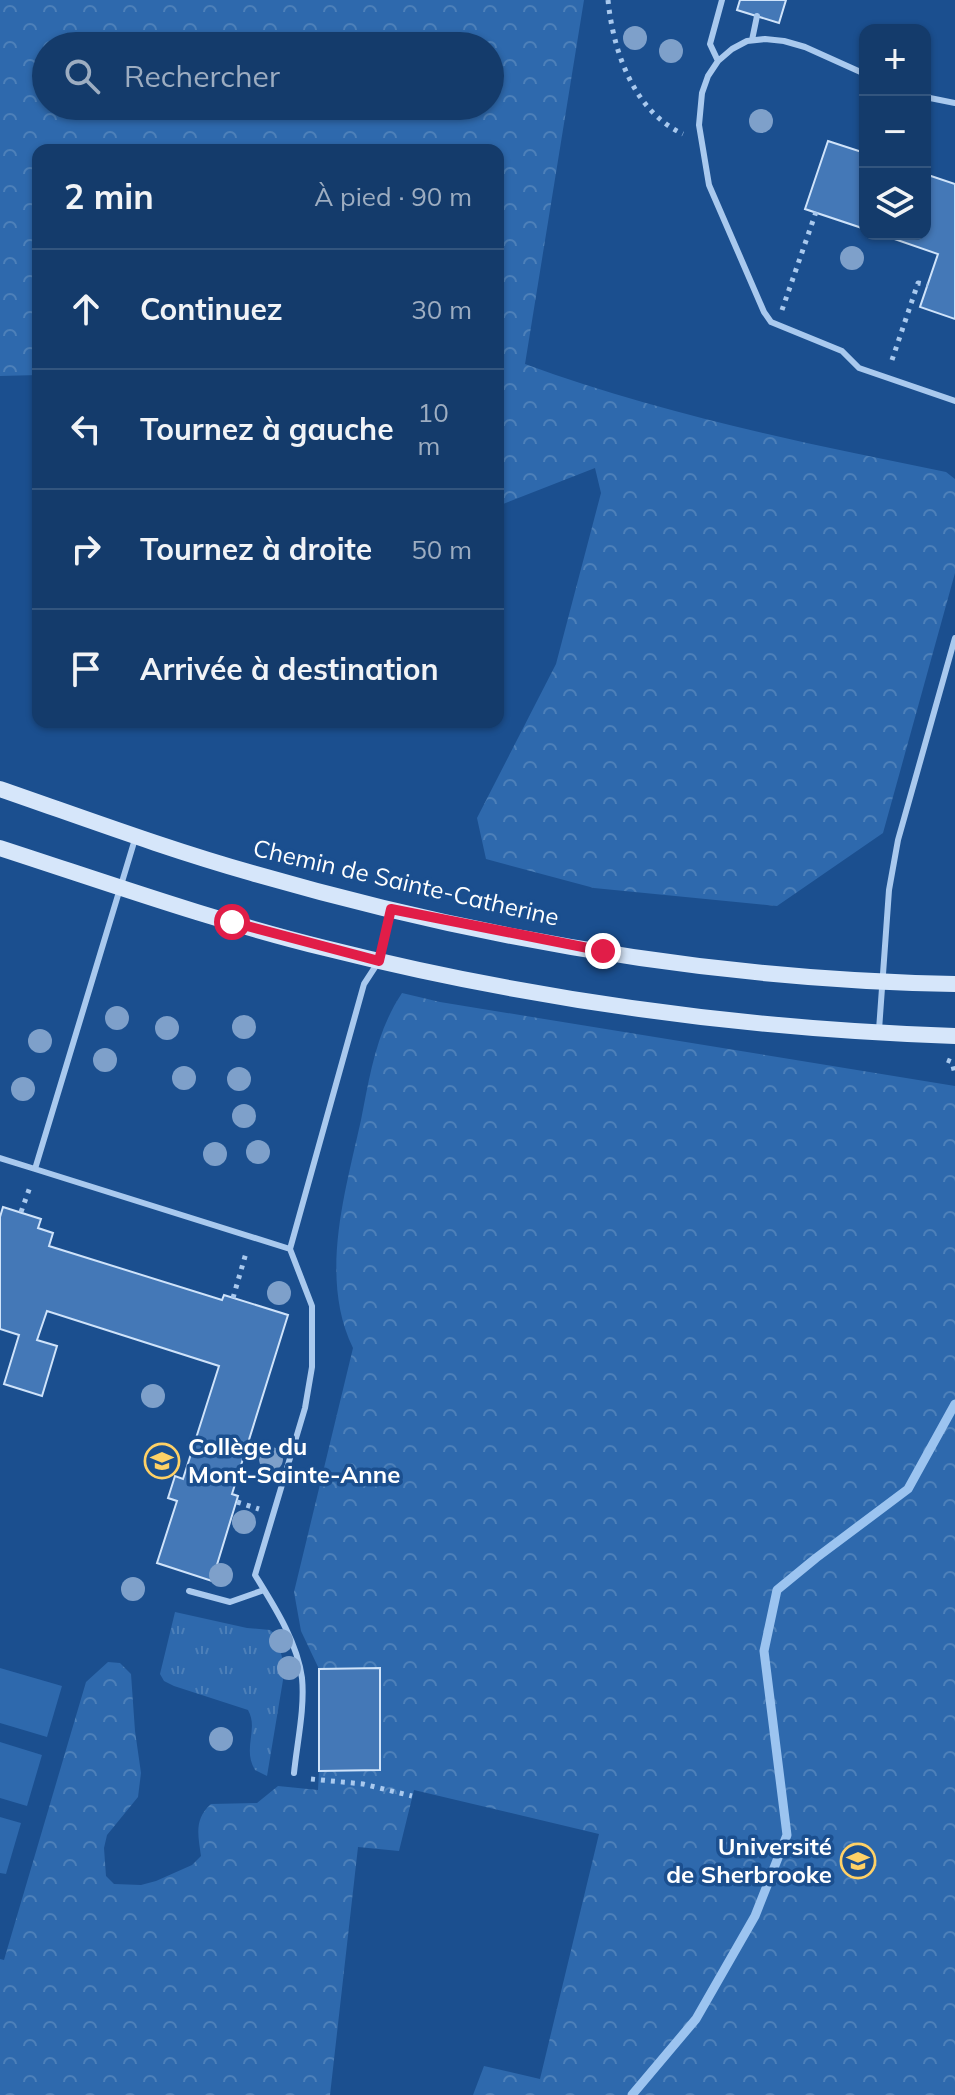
<!DOCTYPE html>
<html lang="fr">
<meta charset="utf-8">
<style>
body{margin:0;font-family:Mulish,sans-serif;background:#214673;color:#f1f3f6}
.controls{position:absolute;right:24px;top:24px;display:grid;overflow:hidden;border-radius:16px;box-shadow:0 2px 6px #0004}
.controls button{width:72px;height:72px;display:grid;place-items:center;padding:0;border:0;border-bottom:2px solid #33557e;background:#143b6b;color:#f1f3f6;font:40px sans-serif}
.stop{position:absolute;width:24px;height:24px;margin:-18px;border:6px solid #e11d48;border-radius:50%;background:#fff}
.stop.end{background:#e11d48;border-color:#fff;box-shadow:0 2px 8px #0008}
.list{margin:0;padding:0;list-style:none}
h2{display:flex;justify-content:space-between;align-items:center;height:104px;margin:0;padding:0 32px;font-size:34px}
h2 small{font-size:26px;font-weight:400;color:#9dadc1}
.list li{display:grid;grid-template-columns:52px 1fr auto;gap:24px;align-items:center;box-sizing:border-box;height:120px;padding:0 32px;border-top:2px solid #33557e}
.list b{display:block;font-size:30px;white-space:nowrap}
.list em{font-size:26px;font-style:normal;color:#9dadc1}
.icon{flex:none;width:44px;height:44px;fill:none;stroke:currentColor;stroke-width:2;stroke-linecap:round;stroke-linejoin:round}
.map{position:relative;flex:none;width:955px;height:2095px;overflow:hidden}
.search{position:absolute;background:#143b6b;box-shadow:0 2px 6px #0004;left:32px;top:32px;width:472px;height:88px;display:flex;align-items:center;gap:20px;box-sizing:border-box;padding:0 28px;border-radius:44px;color:#9dadc1;font-size:30px}
.panel{position:absolute;background:#143b6b;box-shadow:0 2px 6px #0004;left:32px;top:144px;width:472px;height:584px;border-radius:16px}
.map>svg:first-child{display:block}
.grass{fill:url(#grass-tufts)}
.forest{fill:url(#forest-crowns);fill-rule:evenodd}
.pitch{fill:#2e69ad}
.lines{fill:none;stroke-linecap:round;stroke-linejoin:round}
.stream{stroke:#9cc4f0;stroke-width:9}
.building{fill:#4478b7;stroke:#cfe3fa;stroke-width:2}
.path{stroke:#a9c9ee;stroke-width:5;stroke-dasharray:4 6;stroke-linecap:butt}
.lane{stroke:#a9c9ee;stroke-width:6}
.secondary{stroke:#d6e6fa;stroke-width:16}
.tree{fill:#7ea0ca}
.route{stroke:#e11d48;stroke-width:10}
.labels{text-anchor:middle;stroke-width:7;stroke-linejoin:round;paint-order:stroke}
.street-label{font-size:24px;fill:#fff;stroke:#1b4f8f}
.poi-label{font-size:24px;font-weight:bold;fill:#fff;stroke:#1b4f8f;text-anchor:start}
</style>
<div class="map">
<svg width="955" height="2095" viewBox="0 0 955 2095">
<defs>
<pattern id="grass-tufts" width="24" height="20" patternUnits="userSpaceOnUse" patternTransform="scale(2)"><rect width="24" height="20" fill="#2e69ad"/><path d="M3 7l-1-3M5 7V3M7 7l1-3M15 17l-1-3M17 17v-4M19 17l1-3" fill="none" stroke="#4d80b9"/></pattern>
<pattern id="forest-crowns" width="20" height="18" patternUnits="userSpaceOnUse" patternTransform="scale(2)"><rect width="20" height="18" fill="#2e69ad"/><path d="M2 6a3 3 0 1 1 6 0M12 15a3 3 0 1 1 6 0" fill="none" stroke="#4d80b9"/></pattern>
</defs>
<rect width="100%" height="100%" fill="#1b4f8f"/>
<path class="grass" d="M175,1612L247,1628L270,1630L276,1635L285,1668L267,1776L255,1770C242,1749 259,1729 248,1710L174,1686L164,1681L160,1674Z"/>
<path class="forest" d="M0,0H584L525,364C661,414 804,443 946,472L955,479V573L883,833L777,906L594,888L486,859L477,818L556,664L601,493L595,468L498,506V150H38V375L0,376ZM490,46V106H46V46Z
M402,993L440,1002L955,1086V2095H473L484,2066L540,2079L599,1834L414,1790L399,1851L358,1847L330,2095H0V1959L4,1960L86,1682L108,1662L120,1663L131,1674L135,1731L141,1773L138,1797L107,1835L104,1848L106,1876L114,1884L141,1885L156,1881L192,1865L201,1856C198,1835 194,1819 211,1804L257,1803L278,1786L318,1790L319,1771L380,1770V1668L319,1669L301,1631L294,1592L353,1348C319,1278 345,1193 361,1120C370,1075 376,1032 402,993Z"/>
<path class="pitch" d="M0,1668L62,1686L47,1737L0,1723Z
M0,1742L42,1755L27,1806L0,1798Z
M0,1817L21,1823L6,1874L0,1873Z"/>
<g class="lines">
<path class="stream" d="M632,2095L696,2019L755,1916L787,1835L764,1651L777,1590L816,1558L908,1489L955,1404"/>
</g>
<path class="building" d="M740,0H786L779,23L737,10Z
M828,141L865,153V229L805,209Z
M925,174L955,184V319L920,307L938,254L880,234H925Z
M3,1207L41,1219L38,1228L53,1233L49,1246L222,1300L224,1295L288,1315L232,1494L238,1496L212,1581L157,1563L177,1501L168,1498L175,1476L183,1479L219,1366L47,1311L37,1340L57,1346L42,1396L4,1384L19,1335L0,1329V1217Z
M380,1668V1770L319,1771V1669Z"/>
<g class="lines">
<path class="path" d="M608,0C613,50 633,111 683,134
M782,310L816,212
M892,360L918,283L928,285
M947,1060L952,1062L955,1074
M21,1212L30,1187
M233,1298L246,1253
M237,1502L259,1509
M311,1779L363,1784L412,1796"/>
<path class="lane" d="M752,40L757,16
M718,61L710,44L722,0
M865,74L805,47L784,41L765,39L747,41L732,49L718,61L708,76L702,93L699,125L709,185L764,312L771,322L842,351L859,368L955,401
M925,97L955,103
M135,839L35,1169L290,1249L364,984L379,961L391,912
M879,1030L889,890L898,840L955,638
M0,1158L35,1169
M290,1249L312,1306V1367L305,1408L255,1575C274,1606 297,1641 302,1678C305,1708 297,1743 294,1773
M189,1591L230,1602L264,1590"/>
<path class="secondary" d="M0,789C84,818 167,849 252,873C480,939 718,980 955,984
M0,848C108,883 215,921 325,948C532,1000 742,1029 955,1036"/>
</g>
<g class="tree">
<circle cx="635" cy="38" r="12"/>
<circle cx="671" cy="51" r="12"/>
<circle cx="761" cy="121" r="12"/>
<circle cx="852" cy="258" r="12"/>
<circle cx="117" cy="1018" r="12"/>
<circle cx="244" cy="1027" r="12"/>
<circle cx="167" cy="1028" r="12"/>
<circle cx="40" cy="1041" r="12"/>
<circle cx="105" cy="1060" r="12"/>
<circle cx="184" cy="1078" r="12"/>
<circle cx="239" cy="1079" r="12"/>
<circle cx="23" cy="1089" r="12"/>
<circle cx="244" cy="1116" r="12"/>
<circle cx="258" cy="1152" r="12"/>
<circle cx="215" cy="1154" r="12"/>
<circle cx="279" cy="1293" r="12"/>
<circle cx="153" cy="1396" r="12"/>
<circle cx="271" cy="1459" r="12"/>
<circle cx="244" cy="1522" r="12"/>
<circle cx="221" cy="1575" r="12"/>
<circle cx="133" cy="1589" r="12"/>
<circle cx="281" cy="1641" r="12"/>
<circle cx="289" cy="1668" r="12"/>
<circle cx="221" cy="1739" r="12"/>
</g>
<g class="lines">
<path class="route" d="M232,922L379,961L391,909L603,951"/>
</g>
<defs>
<g id="school-ring" transform="scale(1.8)"><circle r="9.5" fill="#1b4f8f" stroke="#ffd166" stroke-width="1.5"/><path d="M0-5L7-2L0 1L-7-2ZM-4 1L0 2.5L4 1V4Q0 6-4 4Z" fill="#ffd166"/></g>
<g id="university-ring" transform="scale(1.8)"><circle r="9.5" fill="#1b4f8f" stroke="#ffd166" stroke-width="1.5"/><path d="M0-5L7-2L0 1L-7-2ZM-4 1L0 2.5L4 1V4Q0 6-4 4Z" fill="#ffd166"/></g>
</defs>
<g fill-rule="evenodd">
<use href="#school-ring" x="162" y="1461"/>
<use href="#university-ring" x="858" y="1861"/>
</g>
<g class="labels">
<g class="street-label">
<text transform="translate(406 883) rotate(13)" y="8">Chemin de Sainte-Catherine</text>
</g>
<g class="poi-label">
<text x="188" y="1455">Collège du<tspan x="188" dy="28">Mont-Sainte-Anne</tspan></text>
<text x="832" y="1855" text-anchor="end">Université<tspan x="832" dy="28">de Sherbrooke</tspan></text>
</g>
</g>
</svg>
<div class="controls">
<button>+</button>
<button>−</button>
<button><svg class="icon" aria-label="layers" viewBox="0 0 24 24"><path d="M12 4l9 5-9 5-9-5zM3 14l9 5 9-5"/></svg></button>
</div>
<div class="stop" style="left:232px;top:922px"></div>
<div class="stop end" style="left:603px;top:951px"></div>
<div class="search"><svg class="icon" aria-label="search" viewBox="0 0 24 24"><circle cx="10" cy="10" r="6"/><path d="M15 15l6 6"/></svg>Rechercher</div>
<section class="panel">
<h2>2 min<small>À pied · 90 m</small></h2>
<ul class="list">
<li><svg class="icon" aria-label="ahead" viewBox="0 0 24 24"><path d="M12 20V5M6 11l6-6 6 6"/></svg><div><b>Continuez</b></div><em>30 m</em></li>
<li><svg class="icon" aria-label="left" viewBox="0 0 24 24"><path d="M17 20v-9H6M10 6l-5 5 5 5"/></svg><div><b>Tournez à gauche</b></div><em>10 m</em></li>
<li><svg class="icon" aria-label="right" viewBox="0 0 24 24"><path d="M7 20v-9h11M14 6l5 5-5 5"/></svg><div><b>Tournez à droite</b></div><em>50 m</em></li>
<li><svg class="icon" aria-label="arrive" viewBox="0 0 24 24"><path d="M6 21V4h12l-3 4 3 4H6"/></svg><div><b>Arrivée à destination</b></div></li>
</ul>
</section>
</div>
